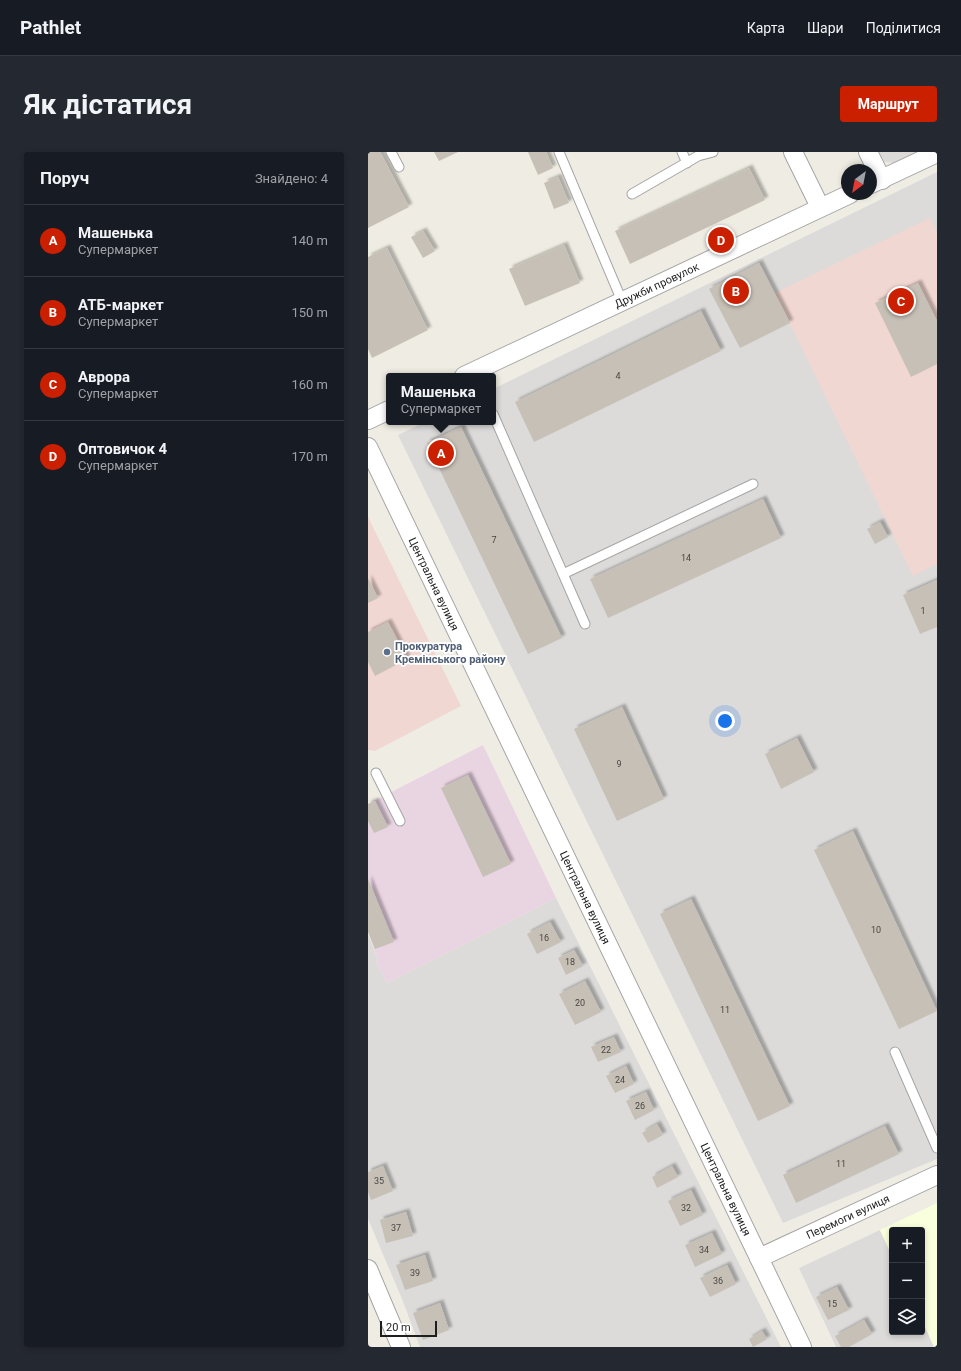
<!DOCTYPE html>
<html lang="uk">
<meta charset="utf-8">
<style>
body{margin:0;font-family:Roboto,sans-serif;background:#242831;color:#f1f3f6}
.controls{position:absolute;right:12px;bottom:12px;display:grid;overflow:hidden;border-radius:4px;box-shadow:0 2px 6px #0003}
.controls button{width:36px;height:36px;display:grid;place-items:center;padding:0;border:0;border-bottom:1px solid #363941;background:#171b24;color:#f1f3f6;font:20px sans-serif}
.compass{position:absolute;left:473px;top:12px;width:36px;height:36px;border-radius:50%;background:#171b24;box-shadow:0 2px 6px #0003;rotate:212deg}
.scale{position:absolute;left:12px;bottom:10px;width:57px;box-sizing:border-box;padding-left:4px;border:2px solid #1e1e1e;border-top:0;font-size:11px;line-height:14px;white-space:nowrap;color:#1e1e1e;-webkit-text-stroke:3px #fff;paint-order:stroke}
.you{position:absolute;left:357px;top:569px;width:14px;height:14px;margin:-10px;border:3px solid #fff;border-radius:50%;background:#1a73e8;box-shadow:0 0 0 6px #1a73e833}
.badge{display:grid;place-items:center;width:26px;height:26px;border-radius:50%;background:#cb2000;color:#fff;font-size:13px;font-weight:700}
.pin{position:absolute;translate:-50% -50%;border:2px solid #fff;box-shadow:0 1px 4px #0006}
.popup{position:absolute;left:18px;top:221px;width:110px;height:52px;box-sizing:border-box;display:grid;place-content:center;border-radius:4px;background:#171b24;filter:drop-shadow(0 1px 3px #0005);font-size:13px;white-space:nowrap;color:#9ea1a6}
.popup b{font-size:15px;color:#f1f3f6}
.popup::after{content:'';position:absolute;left:50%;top:100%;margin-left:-8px;border:8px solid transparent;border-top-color:#171b24}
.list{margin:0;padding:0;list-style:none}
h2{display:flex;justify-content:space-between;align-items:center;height:52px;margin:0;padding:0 16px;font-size:17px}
h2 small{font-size:13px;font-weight:400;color:#9ea1a6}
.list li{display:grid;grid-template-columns:26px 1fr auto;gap:12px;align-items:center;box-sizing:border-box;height:72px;padding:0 16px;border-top:1px solid #363941}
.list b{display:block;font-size:15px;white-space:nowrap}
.list p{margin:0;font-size:13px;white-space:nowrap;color:#9ea1a6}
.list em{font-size:13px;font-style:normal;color:#9ea1a6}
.icon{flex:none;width:22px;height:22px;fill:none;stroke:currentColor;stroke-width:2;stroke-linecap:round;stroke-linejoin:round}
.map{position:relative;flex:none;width:569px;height:1195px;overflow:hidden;border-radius:4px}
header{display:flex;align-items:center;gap:24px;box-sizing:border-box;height:56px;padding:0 20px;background:#171b24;border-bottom:1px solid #363941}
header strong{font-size:19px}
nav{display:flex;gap:22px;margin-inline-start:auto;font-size:14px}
.intro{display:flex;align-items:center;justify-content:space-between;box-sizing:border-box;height:96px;padding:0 24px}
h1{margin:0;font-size:28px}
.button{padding:10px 18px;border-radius:4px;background:#cb2000;color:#fff;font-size:14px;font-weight:700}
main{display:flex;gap:24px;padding:0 24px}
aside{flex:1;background:#171b24;border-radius:4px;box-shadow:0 2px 6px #0003}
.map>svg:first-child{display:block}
.residential{fill:#dcdbda}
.commercial{fill:#f1d7d1}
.industrial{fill:#e9d4e2}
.education{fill:#f9ffdc}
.building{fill:#c7c0b6;filter:url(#shadow)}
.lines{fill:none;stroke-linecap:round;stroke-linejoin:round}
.lane-casing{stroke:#a5a5a5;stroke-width:11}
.street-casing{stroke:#a5a5a5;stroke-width:20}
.lane{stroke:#fff;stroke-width:9}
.street{stroke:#fff;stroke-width:18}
.service-dot{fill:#5c6f8a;stroke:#fff;stroke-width:1.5}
.labels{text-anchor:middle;stroke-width:3.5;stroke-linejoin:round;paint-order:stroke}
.number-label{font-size:9px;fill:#484644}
.street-label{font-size:11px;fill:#1e1e1e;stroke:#fff}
.service-label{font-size:11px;font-weight:bold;fill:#4e5e75;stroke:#fff;text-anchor:start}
</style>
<header>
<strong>Pathlet</strong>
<nav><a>Карта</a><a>Шари</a><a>Поділитися</a></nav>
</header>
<div class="intro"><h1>Як дістатися</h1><a class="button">Маршрут</a></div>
<main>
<aside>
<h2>Поруч<small>Знайдено: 4</small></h2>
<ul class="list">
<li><span class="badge">A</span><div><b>Машенька</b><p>Супермаркет</p></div><em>140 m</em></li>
<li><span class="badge">B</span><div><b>АТБ-маркет</b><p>Супермаркет</p></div><em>150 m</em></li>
<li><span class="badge">C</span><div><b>Аврора</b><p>Супермаркет</p></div><em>160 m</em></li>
<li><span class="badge">D</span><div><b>Оптовичок 4</b><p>Супермаркет</p></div><em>170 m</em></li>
</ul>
</aside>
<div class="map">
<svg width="569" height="1195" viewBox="0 0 569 1195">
<defs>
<filter id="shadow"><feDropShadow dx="3.5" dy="-3.5" stdDeviation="1" flood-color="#0004"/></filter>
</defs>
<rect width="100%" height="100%" fill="#efede3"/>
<path class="residential" d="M511,0H548L526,11L516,10Z
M569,20V1007L415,1071L30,283L57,270H125V237Z
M188,746L265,900L413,1195H52L34,1147L0,1067V782L10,808L8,809L19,831Z
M512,1078L524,1104V1180H554V1168L566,1195H468L431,1116Z"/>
<path class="commercial" d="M562,66L569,81V412L545,424L407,141Z
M0,365L93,554L7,599L0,598Z"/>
<path class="industrial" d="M115,593L188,746L19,831L8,809L10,808L0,780V652Z"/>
<path class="education" d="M569,1051V1195H566L554,1168V1078H524V1104L512,1078Z"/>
<path class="building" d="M3,0H12L41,55L0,76V1Z
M66,0H90L71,9Z
M160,0H178L185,16L170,23Z
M381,16L397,48L262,112L247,79Z
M190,25L201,51L186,57L176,31Z
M55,79L67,99L55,106L43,85Z
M196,93L212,131L157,154L141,117Z
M19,96L60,178L4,206L0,197V105Z
M391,111L422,171L372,196L341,137Z
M550,131L569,169V212L543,225L507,151Z
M333,159L353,199L166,290L147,250Z
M93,275L194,486L160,502L59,291Z
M395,347L413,386L240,466L222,427Z
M512,370L520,385L507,392L499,377Z
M0,426L10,446L0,451Z
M569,428V475L552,482L535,443Z
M20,470L39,507L7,524L0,510V480Z
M254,555L296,647L249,669L206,577Z
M429,586L446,620L413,637L397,602Z
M100,623L143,712L115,725L73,636Z
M7,649L20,675L6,681L0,669V652Z
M485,679L569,859L531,877L446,698Z
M0,727L26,790L7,797L0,780Z
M323,747L422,954L390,969L292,762Z
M182,770L193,790L169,802L159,782Z
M206,798L215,814L198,823L190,806Z
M217,829L233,860L207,873L191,842Z
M246,885L253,900L230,910L223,895Z
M258,914L266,932L247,941L238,924Z
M278,940L286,958L267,968L258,949Z
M289,972L295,983L280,991L274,981Z
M517,974L531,1002L428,1051L415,1023Z
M15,1014L25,1039L3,1048L0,1040V1020Z
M304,1014L310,1025L289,1036L284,1025Z
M323,1038L335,1063L312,1074L300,1049Z
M38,1060L45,1084L18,1091L12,1068Z
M344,1081L354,1102L327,1115L317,1093Z
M57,1103L65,1129L37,1138L28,1113Z
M359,1113L368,1132L342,1145L332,1126Z
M469,1135L481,1158L460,1168L448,1145Z
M72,1151L81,1178L55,1188L45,1161Z
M496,1168L504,1182L481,1195H473L467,1184Z
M394,1179L399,1187L385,1195L381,1187Z"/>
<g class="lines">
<g class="lane-casing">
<path id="lane" d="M23,0L31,15
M191,0L254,149
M314,0L319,11
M264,42L330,4L345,0
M125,262L217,472
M195,422L385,332
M8,621L32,669
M527,900L569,996"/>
</g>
<g class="street-casing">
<g id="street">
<path d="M425,0L452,55"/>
<path d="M500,0L514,28"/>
<path d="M503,32L569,1"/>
<path id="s1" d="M96,224L482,42"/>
<path d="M0,268L21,258"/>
<path id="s2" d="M0,295L434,1195"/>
<path id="s3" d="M391,1106L569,1023"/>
<path d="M0,1117L33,1195"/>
</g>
</g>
<use href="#lane" class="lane"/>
<use href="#street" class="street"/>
</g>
<circle class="service-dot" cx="19" cy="500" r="4"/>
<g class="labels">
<g class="number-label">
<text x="250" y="227">4</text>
<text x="126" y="391">7</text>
<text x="318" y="409">14</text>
<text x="555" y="462">1</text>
<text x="251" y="615">9</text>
<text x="508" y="781">10</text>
<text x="176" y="789">16</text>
<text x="202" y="813">18</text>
<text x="212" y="854">20</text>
<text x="357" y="861">11</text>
<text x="238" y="901">22</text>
<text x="252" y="931">24</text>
<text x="272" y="957">26</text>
<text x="473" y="1015">11</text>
<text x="11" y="1032">35</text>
<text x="318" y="1059">32</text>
<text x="28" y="1079">37</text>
<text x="336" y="1101">34</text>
<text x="47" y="1124">39</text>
<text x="350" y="1132">36</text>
<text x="464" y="1155">15</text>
</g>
<g class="street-label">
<text dy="4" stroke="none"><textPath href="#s1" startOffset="213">Дружби провулок</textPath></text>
<text dy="4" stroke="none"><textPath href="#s2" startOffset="152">Центральна вулиця</textPath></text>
<text dy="4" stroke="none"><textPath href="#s2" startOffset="500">Центральна вулиця</textPath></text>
<text dy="4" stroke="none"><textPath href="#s2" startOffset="824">Центральна вулиця</textPath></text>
<text dy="4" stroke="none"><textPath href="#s3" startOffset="98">Перемоги вулиця</textPath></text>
</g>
<g class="service-label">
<text x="27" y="498">Прокуратура<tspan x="27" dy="13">Кремінського району</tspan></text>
</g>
</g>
</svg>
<div class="controls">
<button>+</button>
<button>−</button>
<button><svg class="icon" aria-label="layers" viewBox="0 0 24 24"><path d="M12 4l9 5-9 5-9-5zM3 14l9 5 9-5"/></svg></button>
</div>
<svg class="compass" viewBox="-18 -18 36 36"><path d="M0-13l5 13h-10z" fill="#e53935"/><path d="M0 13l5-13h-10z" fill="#9ea1a6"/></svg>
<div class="scale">20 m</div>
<div class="you"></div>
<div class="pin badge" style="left:73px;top:301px">A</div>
<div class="popup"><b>Машенька</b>Супермаркет</div>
<div class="pin badge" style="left:368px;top:139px">B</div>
<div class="pin badge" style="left:533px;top:149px">C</div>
<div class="pin badge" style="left:353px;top:88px">D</div>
</div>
</main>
